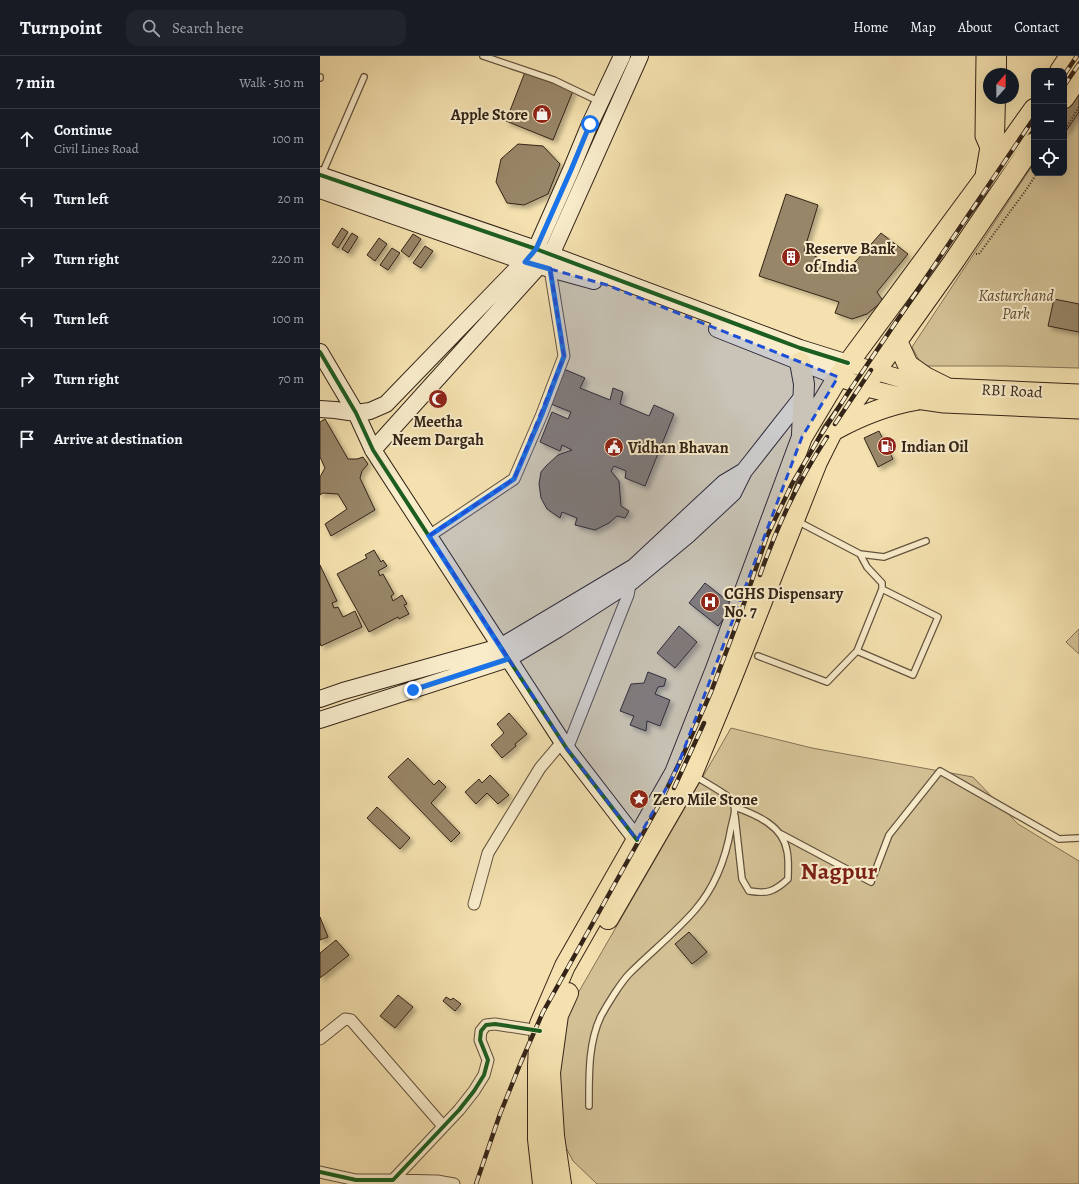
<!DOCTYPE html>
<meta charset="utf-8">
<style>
body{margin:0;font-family:Alegreya,serif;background:#20242c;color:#f1f3f6}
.controls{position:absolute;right:12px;top:12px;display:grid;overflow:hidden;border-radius:8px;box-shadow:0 4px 16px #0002}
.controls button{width:36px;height:36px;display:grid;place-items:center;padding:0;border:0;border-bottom:1px solid #363941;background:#171b24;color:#f1f3f6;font:20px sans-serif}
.compass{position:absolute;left:663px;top:12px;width:36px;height:36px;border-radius:50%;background:#171b24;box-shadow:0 4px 16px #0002;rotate:21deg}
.stop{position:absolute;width:12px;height:12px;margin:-9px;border:3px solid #1a73e8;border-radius:50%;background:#fff}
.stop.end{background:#1a73e8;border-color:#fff;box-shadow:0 1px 4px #0008}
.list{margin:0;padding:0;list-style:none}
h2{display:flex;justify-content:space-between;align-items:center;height:52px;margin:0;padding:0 16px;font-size:17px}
h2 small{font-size:13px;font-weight:400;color:#9ea1a6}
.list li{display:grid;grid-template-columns:26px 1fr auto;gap:12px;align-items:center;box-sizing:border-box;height:60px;padding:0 16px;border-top:1px solid #363941}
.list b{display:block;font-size:15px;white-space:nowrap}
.list p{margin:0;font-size:13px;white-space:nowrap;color:#9ea1a6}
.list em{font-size:13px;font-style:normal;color:#9ea1a6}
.icon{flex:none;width:22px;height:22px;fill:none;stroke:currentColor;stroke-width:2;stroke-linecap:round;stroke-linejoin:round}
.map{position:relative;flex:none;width:759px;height:1128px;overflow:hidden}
header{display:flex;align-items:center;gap:24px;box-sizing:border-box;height:56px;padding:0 20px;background:#171b24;border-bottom:1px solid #363941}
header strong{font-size:19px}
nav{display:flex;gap:22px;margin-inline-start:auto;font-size:14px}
.search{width:280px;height:36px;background:#20242c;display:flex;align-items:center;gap:10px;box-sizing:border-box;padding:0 14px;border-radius:12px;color:#9ea1a6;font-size:15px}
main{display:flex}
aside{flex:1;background:#171b24}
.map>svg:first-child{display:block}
.green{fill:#d3c195;stroke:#847256}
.building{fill:#988667;stroke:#342418;filter:url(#shadow)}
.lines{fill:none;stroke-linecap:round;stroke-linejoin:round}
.lane-casing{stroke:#64533e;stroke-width:8}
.street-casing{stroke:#64533e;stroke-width:13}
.secondary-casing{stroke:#342418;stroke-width:18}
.primary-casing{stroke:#342418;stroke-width:19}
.highway-casing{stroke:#342418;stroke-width:22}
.path{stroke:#342418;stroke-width:2;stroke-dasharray:1 2;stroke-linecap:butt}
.lane{stroke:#f8eccb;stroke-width:5.5}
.street{stroke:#f8eccb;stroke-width:11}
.secondary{stroke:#f8eccb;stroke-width:16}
.primary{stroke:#f4e1af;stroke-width:17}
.highway{stroke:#f4e1af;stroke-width:20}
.rail-casing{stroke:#342418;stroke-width:4.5}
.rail{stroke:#f8eccb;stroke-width:3;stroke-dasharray:9;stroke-linecap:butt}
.cycleway-casing{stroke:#f8eccb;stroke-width:6}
.cycleway{stroke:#1b5e20;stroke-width:4}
.route{stroke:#1a73e8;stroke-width:5}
.marked{fill:#1d4ed8;fill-opacity:0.2;stroke:#1d4ed8;stroke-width:3;stroke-dasharray:8 5;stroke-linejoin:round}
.labels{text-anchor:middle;stroke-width:4;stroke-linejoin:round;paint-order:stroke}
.poi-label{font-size:16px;font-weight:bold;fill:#342418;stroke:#f8eccb;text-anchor:start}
.park-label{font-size:16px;font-style:italic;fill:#5c4b37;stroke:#f8eccb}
.street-label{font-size:16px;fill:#342418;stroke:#f8eccb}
.town-label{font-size:24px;font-weight:bold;fill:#7a1f14;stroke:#f8eccb}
</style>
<header>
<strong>Turnpoint</strong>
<div class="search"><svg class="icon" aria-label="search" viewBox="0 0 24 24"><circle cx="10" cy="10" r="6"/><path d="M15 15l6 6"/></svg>Search here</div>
<nav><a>Home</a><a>Map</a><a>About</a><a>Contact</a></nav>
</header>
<main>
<aside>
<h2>7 min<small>Walk · 510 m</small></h2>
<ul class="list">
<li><svg class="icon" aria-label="ahead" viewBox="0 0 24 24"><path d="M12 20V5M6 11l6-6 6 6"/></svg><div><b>Continue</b><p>Civil Lines Road</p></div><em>100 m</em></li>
<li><svg class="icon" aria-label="left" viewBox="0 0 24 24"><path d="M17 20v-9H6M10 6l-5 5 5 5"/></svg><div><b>Turn left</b></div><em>20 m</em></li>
<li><svg class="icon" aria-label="right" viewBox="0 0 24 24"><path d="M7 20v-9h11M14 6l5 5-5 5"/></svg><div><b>Turn right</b></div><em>220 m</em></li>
<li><svg class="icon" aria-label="left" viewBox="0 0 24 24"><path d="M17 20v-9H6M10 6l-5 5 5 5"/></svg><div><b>Turn left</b></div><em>100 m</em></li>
<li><svg class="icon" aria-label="right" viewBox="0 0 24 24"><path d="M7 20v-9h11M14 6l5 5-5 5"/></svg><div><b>Turn right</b></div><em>70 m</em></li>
<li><svg class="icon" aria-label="arrive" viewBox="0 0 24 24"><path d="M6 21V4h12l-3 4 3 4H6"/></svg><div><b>Arrive at destination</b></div></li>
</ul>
</aside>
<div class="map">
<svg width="759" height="1128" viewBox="0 0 759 1128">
<defs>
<filter id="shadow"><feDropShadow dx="3.5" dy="3.5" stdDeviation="2" flood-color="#0004"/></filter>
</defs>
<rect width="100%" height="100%" fill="#f4e1af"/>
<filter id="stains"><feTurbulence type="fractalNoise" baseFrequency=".005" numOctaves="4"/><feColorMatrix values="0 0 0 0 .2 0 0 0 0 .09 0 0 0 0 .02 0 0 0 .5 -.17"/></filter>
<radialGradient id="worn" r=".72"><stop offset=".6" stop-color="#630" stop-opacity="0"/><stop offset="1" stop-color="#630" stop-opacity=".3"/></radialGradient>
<path class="green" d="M759,39V312L683,310H602L592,291L714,107V117H744V62Z
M759,573V598L746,586Z
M411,672L492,692L653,721L698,768L759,805V1128H277L253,1105L234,1069L237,982L250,951Z"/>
<path class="building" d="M205,16L253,35L233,84L186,65Z
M744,23L759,33V56L744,78Z
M198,88L223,90L240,108L228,138L204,149L187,147L176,126L181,103Z
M466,138L498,149L484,195L524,214L536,205L561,177L588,198L557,236L563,245L547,258L532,263L515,257L519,246L439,220Z
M22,172L28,176L18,192L12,188Z
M32,177L38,181L28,197L22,193Z
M93,178L101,183L89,201L81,195Z
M59,182L67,188L55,205L47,199Z
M105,190L113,195L101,212L93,207Z
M72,192L80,197L68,214L60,209Z
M734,243L759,248V276L728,270Z
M244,313L265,322L260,332L290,344L293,332L303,336L300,348L329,360L334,349L354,358L325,430L305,422L306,415L294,410L291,415L299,425L301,450L309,455L305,462L297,460L289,467L275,474L255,469L257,462L242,456L240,462L227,453L221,442L219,428L221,416L226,410L238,399L252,394L242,389L240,395L220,386L232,356L248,363L251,356L231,348Z
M5,363L28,403H37L43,401L48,408L42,415L40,422L55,454L11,480L5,468L27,453L18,438L3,437L0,439V421L5,412L0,401V366Z
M559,375L573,403L558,411L544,382Z
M54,494L61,506L63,504L67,510L58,515L60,520L63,518L74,538L71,540L73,545L82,539L87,548L84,549L89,558L79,563L78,561L49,576L17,518L47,502L45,499Z
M0,509L17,545L12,547L14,552L18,551L23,561L35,555L42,571L1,590L0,587Z
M385,527L414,550L398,570L369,547Z
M359,570L377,586L355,612L337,597Z
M328,616L346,623L344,630L338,631L335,638L350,644L340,670L327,665L326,675L310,669L314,660L300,655L311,628L324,627Z
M189,657L207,678L195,688L196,690L182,702L171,689L184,677L177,668Z
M88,702L114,729L119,724L126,731L111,747L140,777L131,786L68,721Z
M170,719L189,739L178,748L167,737L156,748L145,736L159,723L162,727Z
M57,751L90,782L80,793L47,762Z
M0,861L8,881L0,884Z
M369,876L387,896L372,908L355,888Z
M16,884L29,899L0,922V897Z
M78,939L93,951L75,972L60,960Z
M126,941L131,944L133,942L141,948L135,955L123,945Z"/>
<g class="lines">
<g class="lane-casing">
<path id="lane" d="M163,0L234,24L280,46
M0,22V21
M2,118L44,21
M477,465L540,498L564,501L606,485
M540,498L547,511L562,527V533L537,595L593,619L618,561L562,533
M438,600L507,626L537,595
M415,760L422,823L429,835C447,838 454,836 468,823C468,814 469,804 467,795C463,770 437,759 415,751
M461,778L551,826L569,779L620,715L739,783L759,782
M269,1050C269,1020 268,987 281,960C287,949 301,926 310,917C331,896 355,877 375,854C395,831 406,801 411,772C413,762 418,752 411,743C406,738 383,725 375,720"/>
</g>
<g class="street-casing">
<path id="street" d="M109,480L194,423L222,358L244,300L230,213
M247,693L308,539L311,523
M154,848L168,797L220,712L242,686
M0,983L25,963L31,964L123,1070
M0,1116L36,1124H73L139,1054L154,1035L164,1019L168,1004L160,984L161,975L166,969L175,968L220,975
M73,1124L117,1125L134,1128"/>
</g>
<g class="secondary-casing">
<path id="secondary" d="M0,119L216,193L480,292L528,307
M0,134L205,206L274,225
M397,273L518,321
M0,296L36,357L53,394L247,693L317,784
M0,353L15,354L36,357L50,355L66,348L216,193L251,114L270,68L302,0
M53,394L219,210L231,199L320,0
M0,643L23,635L180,591L314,511L404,427L424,415
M0,664L188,603L238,573L311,526L369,478L413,437L424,415L483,340"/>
</g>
<g class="primary-casing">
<path id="primary" d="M665,0L664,80L670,94
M528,307L599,328L625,331L759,337
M518,321L547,332L596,344L624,348L759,354"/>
</g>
<g class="highway-casing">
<path id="highway" d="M740,15L750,0
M676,18V0
M744,42L759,20
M666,117L670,94L674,81L675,42
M577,285L588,309L605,321L625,331
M480,306L484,328L482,379
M516,373C542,359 567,349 596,344
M288,863L372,718L410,626L497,406L512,376L632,208L714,87
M223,1128L218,1083V1010L220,968L245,910L355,717L396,613L482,381L518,321L665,122L714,53
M241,1128L234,1080L230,1017L238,959L248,937"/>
</g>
<path class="path" d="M744,75L759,51
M656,198H659L706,134L717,117"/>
<use href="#lane" class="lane"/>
<use href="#street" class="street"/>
<use href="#secondary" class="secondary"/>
<use href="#primary" class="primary"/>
<use href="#highway" class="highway"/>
<g class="rail-casing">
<path id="rail" d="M744,19L757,0
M744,30L759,8
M515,368L551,314
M440,519C457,470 478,425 507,381
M354,732L384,667
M156,1128L180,1058L201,1006L223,956L340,747L363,699L391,636L419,562L447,480L472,428L499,382L528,337L714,62"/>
</g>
<use href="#rail" class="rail"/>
<g class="cycleway-casing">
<path id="cycleway" d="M0,119L216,193L480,292L528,307
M0,296L36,357L53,394L247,693L317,784
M0,1116L36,1124H73L139,1054L154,1035L164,1019L168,1004L160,984L161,975L166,969L175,968L220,975"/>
</g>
<use href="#cycleway" class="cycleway"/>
</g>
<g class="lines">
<path class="route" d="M93,634L188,603L109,480L194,423L222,358L244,300L230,213L205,206L216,193L251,114L270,68"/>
</g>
<path class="marked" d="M230,213L287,229L518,321L482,381L355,717L317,784L247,693L109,480L194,423L244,300Z"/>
<defs>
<g id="shop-disc" transform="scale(1)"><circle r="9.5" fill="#8f2418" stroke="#f8eccb"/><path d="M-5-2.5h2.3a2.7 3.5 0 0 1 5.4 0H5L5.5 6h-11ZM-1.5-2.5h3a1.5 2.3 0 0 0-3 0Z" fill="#fff"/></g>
<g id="building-disc" transform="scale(1)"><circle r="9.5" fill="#8f2418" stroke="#f8eccb"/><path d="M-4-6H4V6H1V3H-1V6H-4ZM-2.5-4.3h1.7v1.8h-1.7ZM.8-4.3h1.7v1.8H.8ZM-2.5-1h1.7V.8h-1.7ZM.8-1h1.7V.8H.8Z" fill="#fff"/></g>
<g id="mosque-disc" transform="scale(1)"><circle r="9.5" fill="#8f2418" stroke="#f8eccb"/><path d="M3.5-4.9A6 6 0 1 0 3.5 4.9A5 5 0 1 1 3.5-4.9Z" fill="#fff"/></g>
<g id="fuel-disc" transform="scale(1)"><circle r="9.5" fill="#8f2418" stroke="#f8eccb"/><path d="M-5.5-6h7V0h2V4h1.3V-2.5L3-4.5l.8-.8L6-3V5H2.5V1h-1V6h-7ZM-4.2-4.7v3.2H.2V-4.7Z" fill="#fff"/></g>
<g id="civic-disc" transform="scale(1)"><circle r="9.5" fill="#8f2418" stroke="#f8eccb"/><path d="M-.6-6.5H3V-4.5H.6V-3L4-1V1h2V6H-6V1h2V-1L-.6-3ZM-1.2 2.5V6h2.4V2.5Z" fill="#fff"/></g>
<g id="hospital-disc" transform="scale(1)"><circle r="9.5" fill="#8f2418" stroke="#f8eccb"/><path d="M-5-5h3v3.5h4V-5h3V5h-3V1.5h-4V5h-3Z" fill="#fff"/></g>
<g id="sight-disc" transform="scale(1)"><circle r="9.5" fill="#8f2418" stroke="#f8eccb"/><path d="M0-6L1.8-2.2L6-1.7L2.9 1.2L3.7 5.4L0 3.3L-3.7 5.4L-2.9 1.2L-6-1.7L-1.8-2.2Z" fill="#fff"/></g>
</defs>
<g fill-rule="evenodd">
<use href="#shop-disc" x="222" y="58"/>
<use href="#building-disc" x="471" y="201"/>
<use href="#mosque-disc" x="118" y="343"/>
<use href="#fuel-disc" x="567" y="390"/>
<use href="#civic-disc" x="294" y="391"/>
<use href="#hospital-disc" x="390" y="546"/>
<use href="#sight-disc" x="319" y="743"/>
</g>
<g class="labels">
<g class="poi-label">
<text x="208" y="64" text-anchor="end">Apple Store</text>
<text x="485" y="198">Reserve Bank<tspan x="485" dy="18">of India</tspan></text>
<text x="118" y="371" text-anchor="middle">Meetha<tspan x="118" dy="18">Neem Dargah</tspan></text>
<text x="581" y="396">Indian Oil</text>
<text x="308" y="397">Vidhan Bhavan</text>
<text x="404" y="543">CGHS Dispensary<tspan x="404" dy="18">No. 7</tspan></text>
<text x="333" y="749">Zero Mile Stone</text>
</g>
<g class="park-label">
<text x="696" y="245">Kasturchand<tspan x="696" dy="18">Park</tspan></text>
</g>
<g class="street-label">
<text transform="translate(692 334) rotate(3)" y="6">RBI Road</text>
</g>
<g class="town-label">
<text x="519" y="823">Nagpur</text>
</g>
</g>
<rect width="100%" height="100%" filter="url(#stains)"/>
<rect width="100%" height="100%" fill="url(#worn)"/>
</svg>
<div class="controls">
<button>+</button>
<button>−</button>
<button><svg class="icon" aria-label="locate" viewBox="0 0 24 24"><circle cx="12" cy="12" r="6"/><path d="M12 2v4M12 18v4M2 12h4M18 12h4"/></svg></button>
</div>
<svg class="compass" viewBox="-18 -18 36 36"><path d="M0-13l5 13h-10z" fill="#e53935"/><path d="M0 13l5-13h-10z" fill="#9ea1a6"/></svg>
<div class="stop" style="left:270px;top:68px"></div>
<div class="stop end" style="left:93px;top:634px"></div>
</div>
</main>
